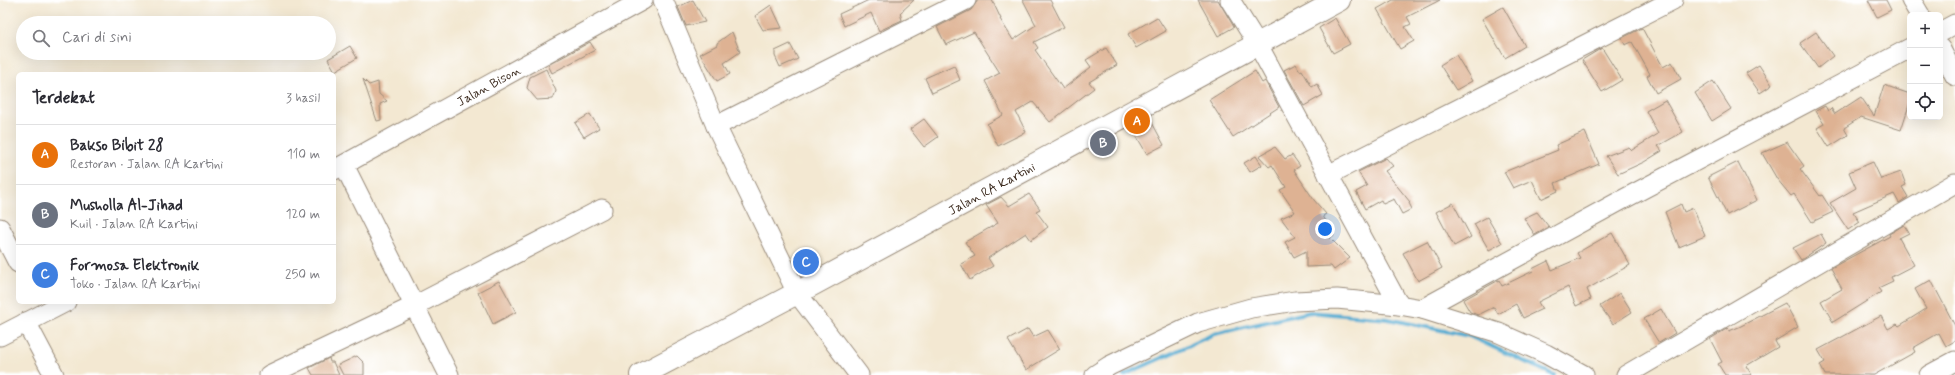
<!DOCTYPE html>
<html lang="id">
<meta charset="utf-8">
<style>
body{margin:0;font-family:Mynerve,sans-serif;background:#f2f2f3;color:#2b2b33}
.controls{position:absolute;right:12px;top:12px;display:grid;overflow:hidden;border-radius:6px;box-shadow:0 4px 16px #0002}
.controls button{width:36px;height:36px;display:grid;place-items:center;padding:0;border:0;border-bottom:1px solid #e1e1e2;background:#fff;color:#2b2b33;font:20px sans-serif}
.you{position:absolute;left:1325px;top:229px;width:14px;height:14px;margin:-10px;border:3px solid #fff;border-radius:50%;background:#1a73e8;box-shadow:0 0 0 6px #1a73e833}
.badge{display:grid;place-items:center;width:26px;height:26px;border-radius:50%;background:#d1495b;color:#fff;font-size:13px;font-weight:700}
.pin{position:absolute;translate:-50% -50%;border:2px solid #fff;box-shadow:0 1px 4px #0006}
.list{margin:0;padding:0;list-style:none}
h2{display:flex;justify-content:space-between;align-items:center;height:52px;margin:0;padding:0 16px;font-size:17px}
h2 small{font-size:13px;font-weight:400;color:#7c7c81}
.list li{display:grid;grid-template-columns:26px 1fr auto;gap:12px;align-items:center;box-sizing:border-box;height:60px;padding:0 16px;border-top:1px solid #e1e1e2}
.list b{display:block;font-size:15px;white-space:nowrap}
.list p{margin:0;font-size:13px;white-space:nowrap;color:#7c7c81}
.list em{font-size:13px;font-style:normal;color:#7c7c81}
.icon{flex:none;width:22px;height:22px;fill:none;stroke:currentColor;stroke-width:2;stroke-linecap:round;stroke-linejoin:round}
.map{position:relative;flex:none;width:1955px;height:375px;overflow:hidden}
.search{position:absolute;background:#fff;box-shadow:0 4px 16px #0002;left:16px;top:16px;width:320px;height:44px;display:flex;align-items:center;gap:10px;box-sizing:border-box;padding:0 14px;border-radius:22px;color:#7c7c81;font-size:15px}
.panel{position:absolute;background:#fff;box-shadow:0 4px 16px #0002;left:16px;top:72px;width:320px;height:232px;border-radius:6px}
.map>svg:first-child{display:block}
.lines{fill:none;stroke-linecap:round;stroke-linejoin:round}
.stream{stroke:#55acd2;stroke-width:4}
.building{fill:#deb293}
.minor-casing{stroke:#978978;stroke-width:21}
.major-casing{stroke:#978978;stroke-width:24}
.minor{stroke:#fff;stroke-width:19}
.major{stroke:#fff;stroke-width:22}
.labels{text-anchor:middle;stroke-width:3;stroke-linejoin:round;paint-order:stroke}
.street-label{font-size:13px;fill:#3b2a1e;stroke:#fff}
</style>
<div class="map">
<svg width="1955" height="375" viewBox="0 0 1955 375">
<rect width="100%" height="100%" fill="#fff"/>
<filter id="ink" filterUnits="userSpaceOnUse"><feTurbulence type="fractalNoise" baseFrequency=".025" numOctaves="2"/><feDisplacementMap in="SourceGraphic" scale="8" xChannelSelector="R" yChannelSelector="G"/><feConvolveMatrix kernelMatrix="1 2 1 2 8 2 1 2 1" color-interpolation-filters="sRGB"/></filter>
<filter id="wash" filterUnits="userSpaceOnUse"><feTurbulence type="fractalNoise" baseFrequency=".012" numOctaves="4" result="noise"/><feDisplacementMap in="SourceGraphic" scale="16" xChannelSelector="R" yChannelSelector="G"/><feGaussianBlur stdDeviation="0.9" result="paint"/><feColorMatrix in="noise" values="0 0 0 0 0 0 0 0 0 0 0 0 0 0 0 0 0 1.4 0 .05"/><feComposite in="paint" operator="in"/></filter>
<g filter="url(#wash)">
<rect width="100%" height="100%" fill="#f3e8d2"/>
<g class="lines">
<path class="stream" d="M1124,375L1214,334L1310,312L1388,319L1469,336L1554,375"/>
</g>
<g id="blocks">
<path class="building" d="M693,0L705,22L686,26L678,7Z
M869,0H914L900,13L902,20L879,31L871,13L844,26L839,14Z
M978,0H992L1001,19H1000L1013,40L1036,25L1023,0H1050L1064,27L1034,42L1038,48L1035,50L1063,89L1091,67L1086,60L1106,48L1117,65L1089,82L1094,88L1050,122L1033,102L1016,112L1026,132L998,146L987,124L1003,115L985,81L1000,73L974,32L946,45L937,27L971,10Z
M1198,0H1218L1234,27L1218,36Z
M1393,0H1440L1407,17L1411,24L1405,27L1414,41L1400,49L1377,9Z
M1868,0H1886L1891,10L1877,17Z
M771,5L782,28L763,30L755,16Z
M1503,7L1525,46L1505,58L1482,19Z
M1157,17L1166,31L1136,48L1128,34Z
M1335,18L1350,44L1333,53L1319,28Z
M1642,28L1663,67L1672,62L1681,79L1656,93L1647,76L1650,74L1632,42L1625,45L1622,38Z
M732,32L740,52L724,63L730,74L717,81L700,54L717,45V43Z
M1816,32L1833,56L1818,68L1800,43Z
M590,42L595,50L552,73L548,65Z
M790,44L798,59L780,67L775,56V51Z
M350,46L357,58L335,71L328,59Z
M1602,48L1622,80L1602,92L1582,60Z
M1456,55L1472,81L1456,90L1440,65Z
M1296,64L1300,71L1302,70L1312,87L1317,84L1323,95L1304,106L1284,70Z
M954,65L960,80L932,93L925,78Z
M1759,65L1772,85L1760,93L1746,73Z
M546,69L556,91L553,99L537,100L527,88L530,77Z
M1255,71L1262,83L1265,81L1279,107L1233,137L1209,100Z
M363,79L369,85L378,82L379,94L387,101L380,104L381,120L377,121Z
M1713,81L1731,109L1712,121L1695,93Z
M1884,85L1910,94V102L1901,130L1861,117L1844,128L1848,135L1829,147L1817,128L1824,124L1816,111L1825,106L1828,111L1831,108L1835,114L1861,97L1874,116Z
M1665,100L1683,132L1658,146L1662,151L1644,162L1618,174L1606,156L1629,147L1632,150L1658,134L1646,111Z
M590,114L599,128L584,137L575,123Z
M1149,117L1164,145L1147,154L1131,127Z
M924,119L938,137L924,147L910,129Z
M1585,132L1599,164L1555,183L1558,191L1541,199L1532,180L1513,188L1504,172L1558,150L1556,145Z
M1787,142L1804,166L1800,169L1820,196L1822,195L1833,212L1812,222L1794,194L1791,196L1777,179L1762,153Z
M1275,147L1285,159L1292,155L1300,166L1294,170L1314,200L1326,214L1323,216L1334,235L1330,238L1350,258L1334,270L1331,266L1306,267V251L1294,257L1285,242L1295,237L1281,218L1295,212L1280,190L1286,187L1272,165L1269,167L1259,156Z
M1256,156L1262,165L1250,172L1244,163Z
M1386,158L1393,166L1385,171L1410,202L1409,203L1412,209L1402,214L1394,199L1383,204L1381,200L1365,209L1356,192L1367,186L1358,172Z
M1738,162L1757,200L1727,215L1708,177Z
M1873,162L1881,179L1901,172L1906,185L1902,187L1908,197L1899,203L1894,194L1853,212L1860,222L1848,230L1830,203L1856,188L1849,172Z
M1029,194L1040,209L1036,211L1048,227L1031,240L1026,233L988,258L993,266L970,280L961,264L975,256L965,242L998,223L986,205L1001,197L1009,206Z
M1453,203L1471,237L1454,246L1436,212Z
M1681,204L1684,212L1693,208L1705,236L1679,247L1665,212Z
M1537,212L1549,227L1535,235L1524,218Z
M1487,217L1502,243L1489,250L1474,224Z
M1904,225L1909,233L1899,238L1914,265L1891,277L1893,281L1878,288L1881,292L1833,322L1821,301L1842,289L1831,268L1890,236L1889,234Z
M1612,233L1630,265L1587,289L1591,299L1576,306L1568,287L1538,302L1542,309L1523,318L1516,304L1498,314L1494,307L1478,315L1470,312L1463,300L1499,280L1502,286L1533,271L1532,269L1548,261L1552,270L1580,258L1577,253Z
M1821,234L1826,243L1801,260L1793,248Z
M1427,241L1442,268L1418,281L1403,253Z
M1931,280L1955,326V341L1946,346L1939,333L1913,348L1915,352L1874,375H1825L1820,365L1825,362L1818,350L1881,316L1888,329L1897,324L1899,326L1926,309L1915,289Z
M499,281L516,312L493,324L478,292Z
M1620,293L1632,312L1613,324L1600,306Z
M1785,303L1798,327L1775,341L1778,347L1746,366L1752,375H1725L1718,364L1722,362L1710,339L1728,328L1729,331L1739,327Z
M1661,309L1675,333L1659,343L1644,319Z
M1028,329L1033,337L1048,330L1060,349L1026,370L1008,340Z
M357,356L364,363V375H343L338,365Z
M329,358L330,362H333L339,375H313L309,368Z"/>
</g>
</g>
<g filter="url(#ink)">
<use href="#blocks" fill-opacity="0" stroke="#978978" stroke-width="1"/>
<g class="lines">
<g class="minor-casing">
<g id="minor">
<path d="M663,0L716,126L797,293L859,375"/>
<path d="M1230,0L1257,43L1399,305"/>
<path d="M1911,0L1920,15"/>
<path d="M1940,32L1955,24"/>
<path d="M1940,48L1955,76"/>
<path d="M716,126L966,0"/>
<path d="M344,165L449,375"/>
<path id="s1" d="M334,170L643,0"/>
<path d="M1328,175L1673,0"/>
<path d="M0,228L18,263"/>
<path d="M1422,309L1620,201L1910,48"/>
<path d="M26,322L54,375"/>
<path d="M0,336L66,302"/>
<path d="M269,375L414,306L602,209"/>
<path d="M1095,375L1109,366L1198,323L1251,308L1295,301L1337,299L1399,305L1422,309L1499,333L1546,354L1584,375"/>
<path d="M1626,375L1955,183"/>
<path d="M1929,375L1955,361"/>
</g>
</g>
<g class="major-casing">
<g id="major">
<path id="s2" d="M641,375L797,293L1339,0"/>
</g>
</g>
<use href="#minor" class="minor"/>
<use href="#major" class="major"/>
</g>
</g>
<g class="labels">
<g class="street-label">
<text dy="5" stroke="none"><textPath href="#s1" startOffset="176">Jalan Bison</textPath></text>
<text dy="5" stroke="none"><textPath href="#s2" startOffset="397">Jalan RA Kartini</textPath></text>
</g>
</g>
</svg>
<div class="controls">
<button>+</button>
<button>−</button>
<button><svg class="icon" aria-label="locate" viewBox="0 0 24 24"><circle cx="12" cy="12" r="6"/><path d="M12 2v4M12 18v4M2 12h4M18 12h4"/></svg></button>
</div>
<div class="you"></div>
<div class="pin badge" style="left:1137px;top:121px;background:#e8710a">A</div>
<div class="pin badge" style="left:1103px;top:143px;background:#6b7280">B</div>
<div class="pin badge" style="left:806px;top:262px;background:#3f7fe0">C</div>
<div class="search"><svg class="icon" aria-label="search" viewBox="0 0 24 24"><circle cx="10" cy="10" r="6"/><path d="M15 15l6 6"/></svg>Cari di sini</div>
<section class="panel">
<h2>Terdekat<small>3 hasil</small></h2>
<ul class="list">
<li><span class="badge" style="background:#e8710a">A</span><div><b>Bakso Bibit 28</b><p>Restoran · Jalan RA Kartini</p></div><em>110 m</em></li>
<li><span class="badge" style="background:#6b7280">B</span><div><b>Musholla Al-Jihad</b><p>Kuil · Jalan RA Kartini</p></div><em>120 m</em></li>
<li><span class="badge" style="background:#3f7fe0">C</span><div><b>Formosa Elektronik</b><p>Toko · Jalan RA Kartini</p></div><em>250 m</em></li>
</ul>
</section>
</div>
